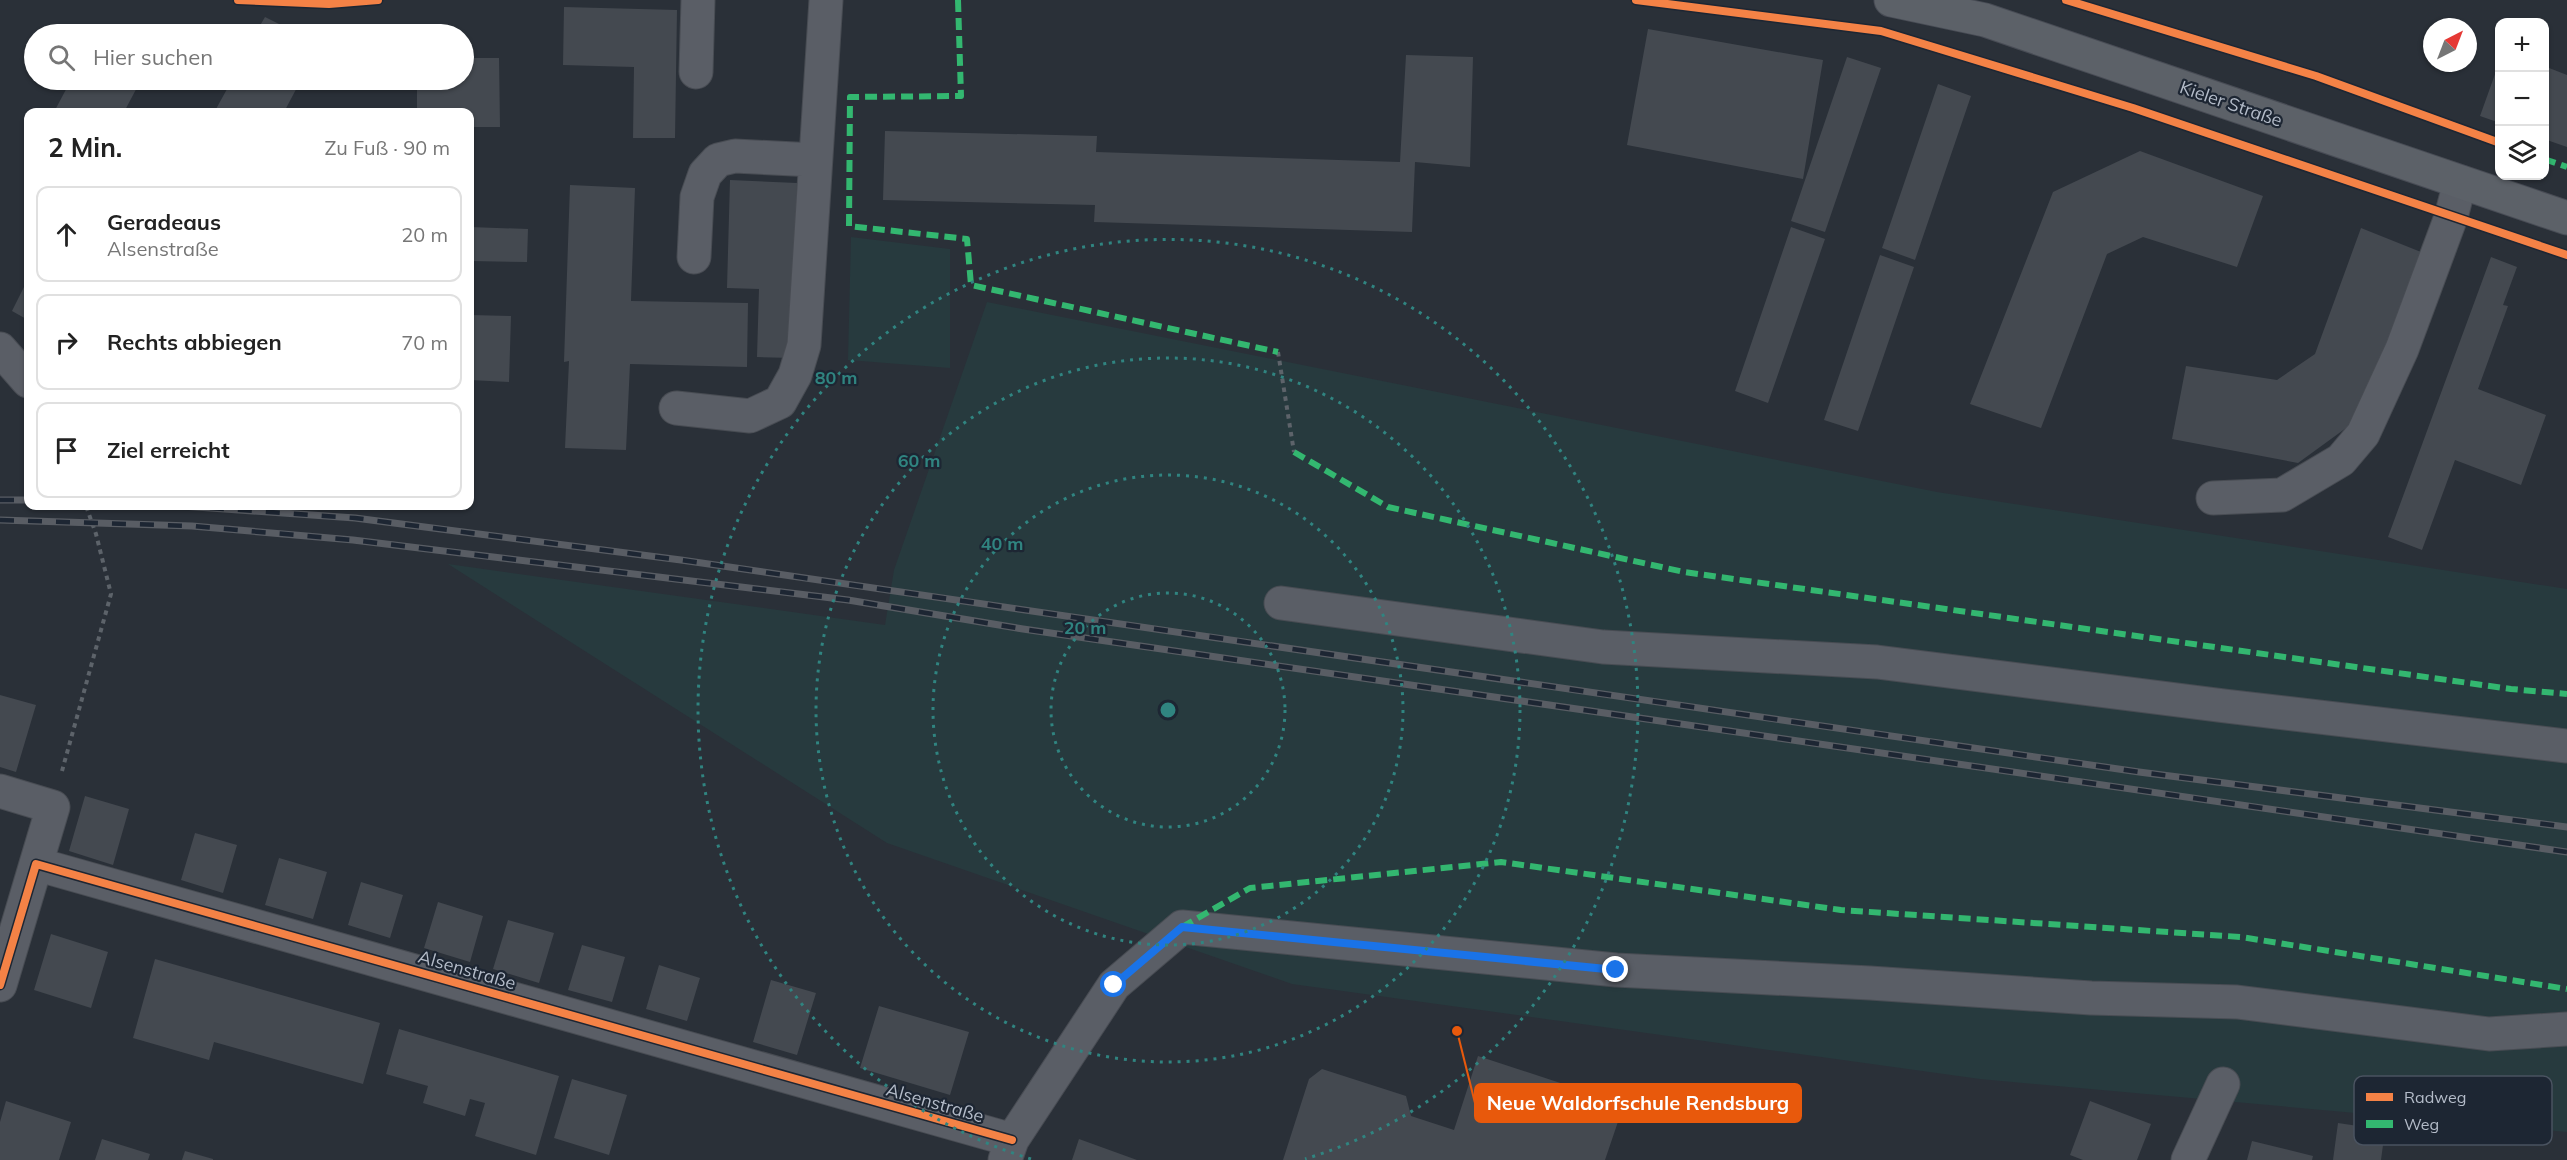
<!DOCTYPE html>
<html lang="de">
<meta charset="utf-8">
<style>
body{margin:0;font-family:Mulish,sans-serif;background:#f6f6f6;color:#222}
.controls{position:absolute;right:18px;top:18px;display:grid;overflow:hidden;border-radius:12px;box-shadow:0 2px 4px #0004}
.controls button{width:54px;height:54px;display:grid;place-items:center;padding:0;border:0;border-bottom:2px solid #e0e0e0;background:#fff;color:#222;font:30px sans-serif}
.compass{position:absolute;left:2423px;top:18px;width:54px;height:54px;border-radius:50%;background:#fff;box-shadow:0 2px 4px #0004;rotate:42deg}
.stop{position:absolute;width:18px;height:18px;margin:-14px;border:4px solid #1a73e8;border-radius:50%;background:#fff}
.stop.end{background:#1a73e8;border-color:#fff;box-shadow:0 2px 6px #0008}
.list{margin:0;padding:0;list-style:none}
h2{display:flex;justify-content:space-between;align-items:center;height:78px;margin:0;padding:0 24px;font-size:26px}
h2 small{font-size:20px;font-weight:400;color:#767676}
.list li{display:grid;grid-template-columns:39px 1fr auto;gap:18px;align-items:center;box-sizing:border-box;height:96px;margin:0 12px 12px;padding:0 12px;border:2px solid #e0e0e0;border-radius:12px}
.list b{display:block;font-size:22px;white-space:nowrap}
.list p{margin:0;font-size:20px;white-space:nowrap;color:#767676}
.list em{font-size:20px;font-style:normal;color:#767676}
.icon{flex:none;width:33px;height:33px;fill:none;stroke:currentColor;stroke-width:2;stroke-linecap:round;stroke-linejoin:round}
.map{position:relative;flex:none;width:2567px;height:1160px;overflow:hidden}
.search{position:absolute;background:#fff;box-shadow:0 2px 4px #0004;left:24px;top:24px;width:450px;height:66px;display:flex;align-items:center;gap:15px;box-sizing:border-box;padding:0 21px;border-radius:33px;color:#767676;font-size:22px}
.panel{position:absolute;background:#fff;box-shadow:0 2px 4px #0004;left:24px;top:108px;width:450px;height:402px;border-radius:12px}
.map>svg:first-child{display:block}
.green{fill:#273a3e}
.building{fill:#444950}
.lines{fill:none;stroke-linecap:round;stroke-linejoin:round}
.minor-casing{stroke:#484c53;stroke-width:35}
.major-casing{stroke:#484c55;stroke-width:35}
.path{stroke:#5d636a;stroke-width:4;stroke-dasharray:4.5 4.5;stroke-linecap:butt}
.minor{stroke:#5a5e66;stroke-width:33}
.major{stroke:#5c6168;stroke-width:33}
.rail-casing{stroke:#595d64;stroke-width:7}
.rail{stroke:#1d2633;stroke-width:4.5;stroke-dasharray:14;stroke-linecap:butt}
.quiet{stroke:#33b770;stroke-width:6;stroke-dasharray:12 6;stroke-linecap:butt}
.cycleway-casing{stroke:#1d2633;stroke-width:11}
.cycleway{stroke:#f48246;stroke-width:8}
.route{stroke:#1a73e8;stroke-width:8}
.ring{fill:none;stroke:#308480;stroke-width:3;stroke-dasharray:3 6}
.labels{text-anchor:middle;stroke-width:4.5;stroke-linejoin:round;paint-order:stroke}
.street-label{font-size:18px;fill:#b4bcc9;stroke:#1d2633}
.key{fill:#1d2633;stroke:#4a5360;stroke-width:1.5}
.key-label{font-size:16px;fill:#b4bcc9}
.centre{fill:#308480;stroke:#1d2633;stroke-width:3}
.ring-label{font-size:18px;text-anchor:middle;font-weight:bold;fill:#308480;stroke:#1d2633;stroke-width:4.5;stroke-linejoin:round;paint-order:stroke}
.leader{fill:none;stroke:#e8590c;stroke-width:2}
.callout-dot{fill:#e8590c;stroke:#1d2633;stroke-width:2}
.callout{fill:#e8590c;stroke:#e8590c;stroke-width:2}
.callout-label{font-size:20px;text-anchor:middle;font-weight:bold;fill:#fff}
</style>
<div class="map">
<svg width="2567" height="1160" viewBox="0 0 2567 1160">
<rect width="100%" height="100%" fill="#2a3038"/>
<path class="green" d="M851,237L950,249V368L848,360Z
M987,302L1937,492L2567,589V1132L1980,1079L1292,984L887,843L448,564L885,625L894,570Z"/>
<path class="building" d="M564,7L677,10L675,138H633L634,67L563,65Z
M265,17L299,34H255Z
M101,24L121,34H95Z
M1648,29L1823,60L1803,179L1627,145Z
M1406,55L1473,57L1470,167L1415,162L1412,232L1094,222L1095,205L883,200L885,131L1097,136L1096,152L1400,162Z
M1847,57L1881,68L1825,232L1791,221Z
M464,58H499L500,127H470V112H417V80H464Z
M2499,63H2500V123L2480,116Z
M2544,66L2567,75V147L2544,139Z
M71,80H141L124,112H54Z
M232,80H301L284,112H223L216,109Z
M1938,84L1971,96L1915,260L1882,248Z
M2140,151L2263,196L2237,267L2143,237L2107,254L2041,428L1970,404L2053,192Z
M730,180L797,183L793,358L757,357L759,289L727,288Z
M570,185L635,188L631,301L748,303L747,367L630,364L626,450L565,448L569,361L564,362Z
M470,227L528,229L527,262L470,261Z
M1791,227L1825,239L1768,403L1735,391Z
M2361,228L2431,256L2375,407L2298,463L2172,439L2186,366L2277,380L2315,354Z
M1880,255L1914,267L1858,431L1824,420Z
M2491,257L2517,267L2503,305L2508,306L2478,389L2546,415L2521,485L2455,460L2422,550L2388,537Z
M28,279V320L12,311Z
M470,315L511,316L509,382L470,380Z
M0,695L36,705L16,772L0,767Z
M85,796L129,809L113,865L69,851Z
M195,833L237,845L223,893L181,880Z
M279,858L327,872L313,919L265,905Z
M361,882L403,895L390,938L348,925Z
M438,902L483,916L470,962L424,948Z
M508,920L554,933L539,983L493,969Z
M51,934L108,952L91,1008L34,990Z
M582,945L625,957L612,1002L568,990Z
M155,959L380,1023L363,1084L214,1042L209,1060L133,1038Z
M659,965L700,978L687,1021L646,1009Z
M771,980L816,993L797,1055L753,1042Z
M879,1006L969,1032L950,1095L860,1068Z
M399,1029L559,1076L536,1155L475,1136L485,1103L470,1099L465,1116L423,1103L428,1086L386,1074Z
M1478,1056L1624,1104L1605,1160H1283L1309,1079L1322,1069L1406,1096L1411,1116L1454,1130Z
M572,1079L627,1095L609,1155L554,1138Z
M6,1101L71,1122L59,1160H0V1122Z
M2090,1101L2151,1124L2137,1160H2083L2070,1155Z
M2338,1123L2385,1130L2381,1160H2333Z
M102,1139L150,1154L148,1160H95Z
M1079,1139L1137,1160H1072Z
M2252,1141L2313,1156L2312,1160H2247Z
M185,1151L213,1159V1160H182Z"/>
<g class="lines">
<g class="minor-casing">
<path id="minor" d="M696,72L698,0
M694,257L697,197L705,174L718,160L735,156L814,160
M0,349L28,381
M676,408L750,416L780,402L795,375L804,345L826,0
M2213,498L2282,495L2341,460L2363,434L2402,349L2451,217L2460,182
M1281,603L1603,647L1877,662L2225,706L2567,746
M0,791L53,807L36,864
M0,985L36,864L1012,1140
M1005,1160L1012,1140L1114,985L1182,927L1616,970L1870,983L2091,998L2237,1002L2489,1034L2567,1029
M2188,1160L2223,1084"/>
</g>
<g class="major-casing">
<path id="major" d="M1891,0L1985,20L2567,218"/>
</g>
<path class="path" d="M1278,352L1294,452
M62,771L111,594L96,534L86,506"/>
<use href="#minor" class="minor"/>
<use href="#major" class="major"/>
<g class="rail-casing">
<path id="rail" d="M0,500H28
M182,506L355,518L681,560L2139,772L2567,827
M0,520L192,526L353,540L848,600L1023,629L2567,852"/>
</g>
<use href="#rail" class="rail"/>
<path class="quiet" d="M958,0L961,96L850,97L849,226L967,239L971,285L1278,352
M2544,159L2567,167
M1294,452L1388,507L1684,572L2511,689L2567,694
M1182,927L1250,888L1501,862L1841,910L2241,937L2567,989"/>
<g class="cycleway-casing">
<path id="cycleway" d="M238,0L329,4L378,0
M1636,0L1881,31L2133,108L2567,255
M2066,0L2316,76L2500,143
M0,985L36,864L1012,1140"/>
</g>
<use href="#cycleway" class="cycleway"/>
</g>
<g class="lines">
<path class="route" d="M1114,985L1182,927L1616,970"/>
</g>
<g class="ring">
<circle cx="1168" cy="710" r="117"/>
<circle cx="1168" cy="710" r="235"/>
<circle cx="1168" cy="710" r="352"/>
<path d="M1031 1159A470 470 0 1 1 1305 1159"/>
</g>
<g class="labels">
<g class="street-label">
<text transform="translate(2231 104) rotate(19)" y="6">Kieler Straße</text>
<text transform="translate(467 970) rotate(16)" y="6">Alsenstraße</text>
<text transform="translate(935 1103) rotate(16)" y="6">Alsenstraße</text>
</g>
</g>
<rect x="2354" y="1076" width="198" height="69" rx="9" class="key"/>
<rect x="2366" y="1093" width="27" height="8" fill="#f48246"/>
<rect x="2366" y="1120" width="27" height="8" fill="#33b770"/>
<g class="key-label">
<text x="2404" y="1103">Radweg</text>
<text x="2404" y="1130">Weg</text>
</g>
<circle cx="1168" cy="710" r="9" class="centre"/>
<g class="ring-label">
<text x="836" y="384">80 m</text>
<text x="919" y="467">60 m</text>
<text x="1002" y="550">40 m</text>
<text x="1085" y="634">20 m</text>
</g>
<path class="leader" d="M1457 1031L1475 1103"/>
<circle class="callout-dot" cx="1457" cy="1031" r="6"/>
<rect class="callout" x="1475" y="1084" width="326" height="38" rx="6"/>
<g class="callout-label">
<text x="1638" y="1110">Neue Waldorfschule Rendsburg</text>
</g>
</svg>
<div class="controls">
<button>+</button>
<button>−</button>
<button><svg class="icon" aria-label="layers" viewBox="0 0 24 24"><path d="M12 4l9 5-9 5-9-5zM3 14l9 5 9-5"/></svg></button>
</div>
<svg class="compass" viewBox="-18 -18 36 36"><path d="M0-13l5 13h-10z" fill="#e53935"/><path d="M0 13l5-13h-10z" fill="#767676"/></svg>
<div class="stop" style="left:1114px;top:985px"></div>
<div class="stop end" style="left:1616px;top:970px"></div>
<div class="search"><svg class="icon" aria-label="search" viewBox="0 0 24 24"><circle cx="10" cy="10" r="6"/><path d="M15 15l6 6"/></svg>Hier suchen</div>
<section class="panel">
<h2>2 Min.<small>Zu Fuß · 90 m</small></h2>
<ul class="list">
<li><svg class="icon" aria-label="ahead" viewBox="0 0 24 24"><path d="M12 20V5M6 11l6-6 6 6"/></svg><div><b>Geradeaus</b><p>Alsenstraße</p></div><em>20 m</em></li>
<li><svg class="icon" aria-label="right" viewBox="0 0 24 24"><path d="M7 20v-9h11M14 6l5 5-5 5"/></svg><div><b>Rechts abbiegen</b></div><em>70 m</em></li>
<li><svg class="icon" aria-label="arrive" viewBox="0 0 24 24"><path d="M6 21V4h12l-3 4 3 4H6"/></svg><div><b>Ziel erreicht</b></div></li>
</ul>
</section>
</div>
